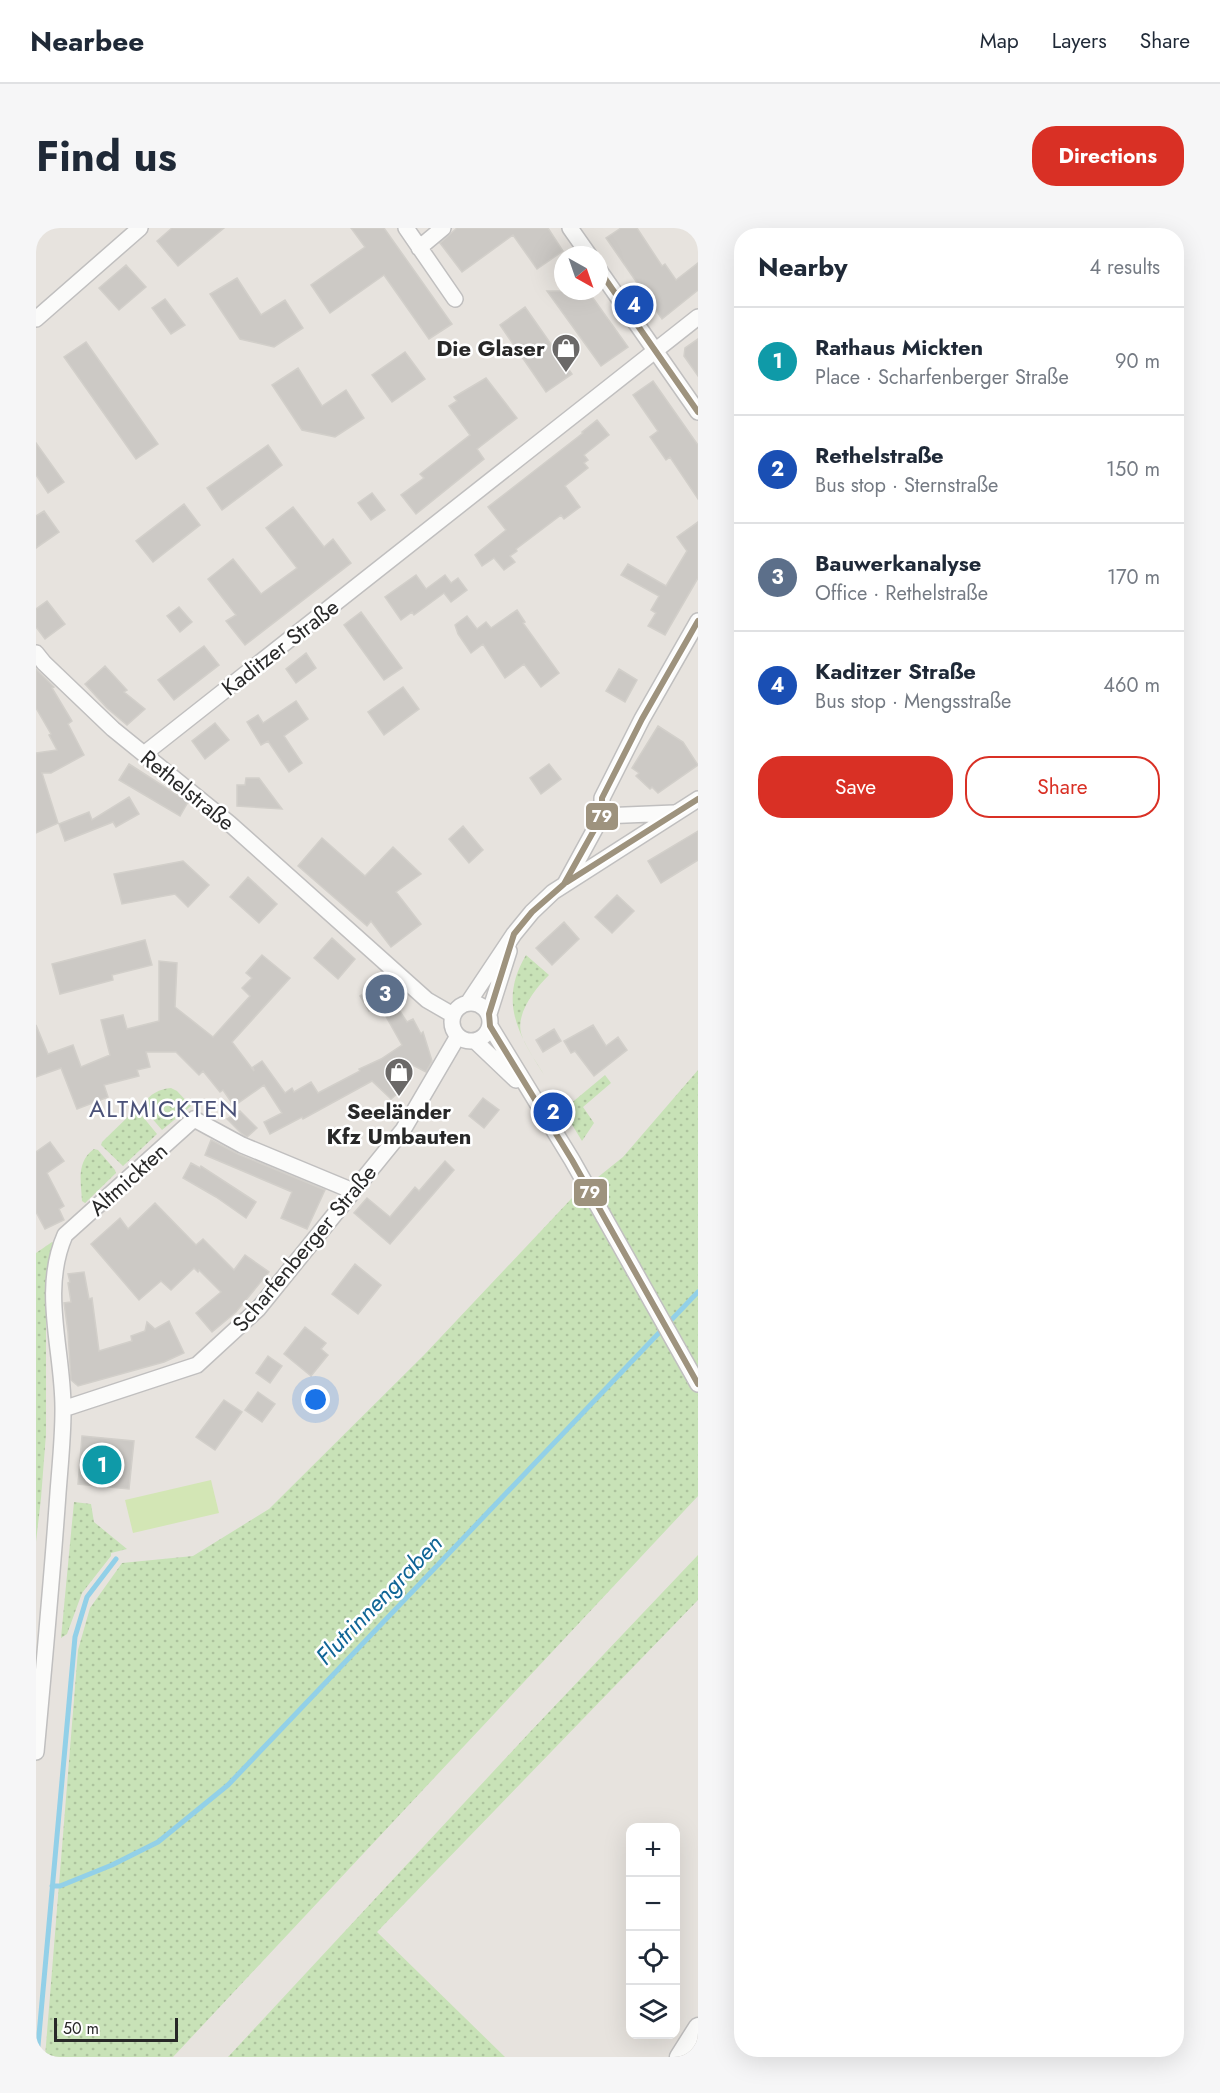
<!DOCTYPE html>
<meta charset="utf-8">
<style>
body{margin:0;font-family:Jost,sans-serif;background:#f6f6f7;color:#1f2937}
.controls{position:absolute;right:18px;bottom:18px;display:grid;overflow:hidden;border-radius:12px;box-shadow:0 6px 24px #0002}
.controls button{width:54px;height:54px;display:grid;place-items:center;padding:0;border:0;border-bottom:2px solid #e0e1e3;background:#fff;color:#1f2937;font:30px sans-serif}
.compass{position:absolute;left:518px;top:18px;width:54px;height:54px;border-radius:50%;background:#fff;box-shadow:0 6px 24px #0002;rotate:140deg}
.scale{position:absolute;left:18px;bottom:15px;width:124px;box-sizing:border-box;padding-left:6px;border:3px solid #282828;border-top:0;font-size:16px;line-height:21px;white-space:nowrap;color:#282828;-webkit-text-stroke:4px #fff;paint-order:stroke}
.you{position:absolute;left:280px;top:1172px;width:21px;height:21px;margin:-15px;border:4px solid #fff;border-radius:50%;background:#1a73e8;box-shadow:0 0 0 9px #1a73e833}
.badge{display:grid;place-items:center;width:39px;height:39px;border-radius:50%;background:#d93025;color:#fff;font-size:20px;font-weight:700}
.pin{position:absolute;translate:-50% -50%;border:3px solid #fff;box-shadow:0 2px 6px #0006}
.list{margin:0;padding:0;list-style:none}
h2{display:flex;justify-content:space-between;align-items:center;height:78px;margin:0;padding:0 24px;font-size:26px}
h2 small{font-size:20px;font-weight:400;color:#747a83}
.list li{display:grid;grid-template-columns:39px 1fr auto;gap:18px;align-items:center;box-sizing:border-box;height:108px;padding:0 24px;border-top:2px solid #e0e1e3}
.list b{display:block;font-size:22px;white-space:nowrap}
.list p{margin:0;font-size:20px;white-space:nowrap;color:#747a83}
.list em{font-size:20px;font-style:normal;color:#747a83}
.actions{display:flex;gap:12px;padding:18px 24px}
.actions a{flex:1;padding:14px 0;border:2px solid #d93025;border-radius:24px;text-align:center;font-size:21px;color:#d93025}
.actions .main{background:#d93025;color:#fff}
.icon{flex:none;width:33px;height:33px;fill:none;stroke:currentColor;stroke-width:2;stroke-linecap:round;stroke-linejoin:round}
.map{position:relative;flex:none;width:662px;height:1829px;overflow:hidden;border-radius:24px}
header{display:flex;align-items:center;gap:36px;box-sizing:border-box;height:84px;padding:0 30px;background:#fff;border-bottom:2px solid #e0e1e3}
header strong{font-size:28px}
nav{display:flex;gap:33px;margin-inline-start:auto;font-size:21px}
.intro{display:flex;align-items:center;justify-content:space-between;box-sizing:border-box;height:144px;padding:0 36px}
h1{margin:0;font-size:42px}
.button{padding:15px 27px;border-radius:24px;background:#d93025;color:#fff;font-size:21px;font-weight:700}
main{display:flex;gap:36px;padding:0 36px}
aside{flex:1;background:#fff;border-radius:24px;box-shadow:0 6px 24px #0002}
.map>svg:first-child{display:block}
.grass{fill:url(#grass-dots)}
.pitch{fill:#d3e6b5}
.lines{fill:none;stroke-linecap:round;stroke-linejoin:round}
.stream{stroke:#92d0e8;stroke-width:5}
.building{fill:#ccc9c5;stroke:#d2cfca;stroke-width:1.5}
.minor-casing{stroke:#c0bfbf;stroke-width:18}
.tertiary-casing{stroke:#c0bfbf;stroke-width:21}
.minor{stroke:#fbfbfa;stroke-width:15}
.tertiary{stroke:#fbfbfa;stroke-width:18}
.bus-1-casing{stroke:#fff;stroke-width:10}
.bus-1{stroke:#9e937e;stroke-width:6}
.labels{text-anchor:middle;stroke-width:5;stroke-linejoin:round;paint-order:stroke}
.poi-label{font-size:22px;font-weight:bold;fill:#282828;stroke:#fff;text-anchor:end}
.street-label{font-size:22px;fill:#282828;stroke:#fff}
.neighbourhood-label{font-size:24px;letter-spacing:1.5px;fill:#4a5178;stroke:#fff}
.water-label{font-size:24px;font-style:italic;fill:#0f6596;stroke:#fff}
.line-badge{stroke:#fff;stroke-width:2}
.badge-label{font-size:16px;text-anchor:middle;font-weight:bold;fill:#fff}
</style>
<header>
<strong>Nearbee</strong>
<nav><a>Map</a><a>Layers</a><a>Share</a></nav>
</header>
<div class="intro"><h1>Find us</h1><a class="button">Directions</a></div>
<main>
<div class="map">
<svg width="662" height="1829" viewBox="0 0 662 1829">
<defs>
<pattern id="grass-dots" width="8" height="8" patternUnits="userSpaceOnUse" patternTransform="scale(1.5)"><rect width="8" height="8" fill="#c8e2b7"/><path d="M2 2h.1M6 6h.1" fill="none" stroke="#acc29d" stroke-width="1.8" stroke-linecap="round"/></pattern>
</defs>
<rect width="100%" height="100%" fill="#e7e3de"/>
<path class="grass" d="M490,727L513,747C500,760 480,784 485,805C489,819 501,834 508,847C483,807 462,774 490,727Z
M662,842V1268L137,1829H9L42,1422L54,1380L86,1335L157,1328L233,1281L388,1127L536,970L587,929Z
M569,847L575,855L547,879L558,895L546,913L527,882Z
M135,860L141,863L155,878L126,902L108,881V876C113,866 124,861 135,860Z
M98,883L103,884L121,906L87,938L65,917L66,914Z
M58,921L62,922L79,942L80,945L49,975L46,973C45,953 40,934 58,921Z
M16,1014L19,1016L10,1048V1206L5,1270L0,1314V1025Z
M38,1274L55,1276L58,1294L91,1321L75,1325V1328L46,1365L31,1406L25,1410Z
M662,1327V1372L341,1704L469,1829H192L494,1504Z"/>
<path class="pitch" d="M175,1252L183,1285L97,1305L89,1272Z"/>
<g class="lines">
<path class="stream" d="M16,1658H24L76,1637L122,1614L192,1557L662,1064
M1,1829L39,1409L51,1369L80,1331"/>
</g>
<path class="building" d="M136,0H188L142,38L121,13Z
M315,0H348L416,96L393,111L348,47L294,85L275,57L329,19Z
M421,0H512L527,23L501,41L477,7L426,44L404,15Z
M585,0H601L626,38L629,36L640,52L662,35V62L626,91L570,10Z
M90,37L110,59L83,82L63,60Z
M201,50L225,87L249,72L267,100L238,119L204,111L174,66Z
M511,63H552L592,119L565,138Z
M129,71L149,97L135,106L116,80Z
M489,79L536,146L510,164L464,97Z
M662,111V148L648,128L649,120Z
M50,114L122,216L100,231L28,129Z
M369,124L389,151L356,174L336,147Z
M262,140L286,178L310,162L328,190L299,209L266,202L236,157Z
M450,150L481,190L441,221L448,231L380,286L365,267L388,250L384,246L434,207L413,178L421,173L418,169Z
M617,153L662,217V271L634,229L630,232L614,209L622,203L597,167Z
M561,192L573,207L548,227L552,232L548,235L552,240L529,258L544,279L528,291L525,287L480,321L481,323L474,328L479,334L468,342L458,330L446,338L439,327L470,302L452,279L547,205L546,204Z
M0,215L28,254L12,265L0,247Z
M232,217L246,237L186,282L171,260Z
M336,265L349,282L335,292L322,275Z
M148,276L164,297L117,334L100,313Z
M257,279L288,319L297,311L315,335L209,417L190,393L200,387L172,351L197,331L225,366L261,340L230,300Z
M8,283L23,304L0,320V288Z
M662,294V350L629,407L612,398L620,385L615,382L623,368L585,347L592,336L630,358L651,323L641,309Z
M380,347L390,361L409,347L415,355L422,350L431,362L415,374L408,365L378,387L376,384L365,392L349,369Z
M11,373L29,396L9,411L0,399V381Z
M143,379L156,394L144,404L131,388Z
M481,382L489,394L487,395L523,445L505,459L488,436L469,450L447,416L435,425L422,406L419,397L431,388L441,401L450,394L455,400Z
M325,384L366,440L348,452L308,397Z
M168,418L183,437L138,472L122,452Z
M270,425L280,440L260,455L250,441Z
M69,438L91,462L88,464L109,481L91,497L71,480L49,456Z
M0,441L18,459L16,460L36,493L32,496L48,527L15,545H6L22,595L0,605V525L21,522L13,507L15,506L0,480Z
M583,441L601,452L589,474L570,463Z
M367,459L383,481L348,507L332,484Z
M260,473L272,491L248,508L266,535L253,544L232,513L225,517L211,494L222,487L227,495Z
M179,495L193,512L169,531L156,513Z
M622,498L647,514L662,537L622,565L616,559L614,561L600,548L603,545L596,540Z
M93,536L152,574L144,588L83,552Z
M513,536L525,551L505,566L494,550Z
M210,550H223L246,581L201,578V557H209Z
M93,569L103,586L80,599L77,594L29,613L23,596L53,584L56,592Z
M427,598L447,622L433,635L413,611Z
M662,603V632L625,655L612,633Z
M286,610L329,648L357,619L385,646L360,664L385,696L355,719L335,693L331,698L262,638Z
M147,633L173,657L152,679L139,666L86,676L78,646Z
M212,649L241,676L223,695L194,669Z
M581,667L598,683L576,705L559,689Z
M528,694L543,711L516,737L500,720Z
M296,710L319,731L302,751L278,730Z
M109,712L116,737L76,747L77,752L24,766L16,736Z
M226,727L254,750L196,814L218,843L217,839L226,833L249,865L256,860L258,864L275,854L282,865L324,843L323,841L345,831L366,817L343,776L333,783L324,768L347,752L357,766L354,768L371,794L377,791L385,806L387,804L396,833L390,844L369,833L354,849L367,861L355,871L336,853L267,891L266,889L234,906L228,894L246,885L228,857L198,878L187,862L184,864L167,843L163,847L140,824H110L114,839L101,842L103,848L68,857L72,869L41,881L25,840L0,849V797L12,826L37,817L45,839L74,827L65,792L87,787L91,801L123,793V733L141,735L139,779L177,809L214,768L206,760L216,750L210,745Z
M557,797L570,818L582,809L591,822L558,848L539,823L535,825L528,813Z
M518,801L525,813L507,824L500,812Z
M447,870L463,882L448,900L433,888Z
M204,883L221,900L211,909L205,905L191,891Z
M175,912L202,926L289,962L271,1001L245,990L256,964L169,927Z
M14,914L28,933L11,945L28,978L23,981L28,992L9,1001L0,984V924Z
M409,933L418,942L354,1016L318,985L331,970L354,989L379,959L383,963Z
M155,935L164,940L165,938L220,974L210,990L180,969L147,950Z
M119,975L160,1017L167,1011L198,1042L209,1027L233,1044L200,1084L176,1104L160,1085L185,1064L163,1042L162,1044L158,1040L135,1062L125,1053L103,1072L55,1016L84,990L92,1001Z
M319,1036L345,1057L322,1086L296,1066Z
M48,1044L53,1071L56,1070L63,1123L96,1113L95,1108L109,1103L111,1094L119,1101L133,1093L148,1125L128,1134L42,1158L35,1152L32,1104L28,1075L35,1074L32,1055L34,1054L32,1046Z
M269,1099L290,1115L285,1121L292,1127L275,1148L248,1126Z
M232,1128L246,1138L234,1155L220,1145Z
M222,1164L239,1176L226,1194L209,1182Z
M188,1172L206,1184L179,1222L160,1209Z
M46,1208L98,1213L93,1261L42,1256Z"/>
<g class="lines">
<g class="minor-casing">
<path id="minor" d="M370,0L419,71
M534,0L553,27
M383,20L407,0
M563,42L662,184
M0,91L104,0
M0,425L8,435L77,501L193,595L391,772L417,787
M108,526L662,89
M566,588L638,585
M530,654L566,588V570L606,491L662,393
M432,775L478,706L496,684L517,664L662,571
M416 794a19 19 0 1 1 38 0a19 19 0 1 1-38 0Z
M453,786L473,723
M454,798L536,932L662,1156
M439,813L480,852
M27,1181L161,1137L222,1081L367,902L422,808
M0,1524C8,1438 16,1351 22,1265C24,1238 27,1210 27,1183C28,1125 4,1064 29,1007L158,891L206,917L317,963"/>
</g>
<g class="tertiary-casing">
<path id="tertiary" d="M643,1829L662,1799"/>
</g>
<use href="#minor" class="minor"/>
<use href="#tertiary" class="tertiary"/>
<g class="bus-1-casing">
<path id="bus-1" d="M563,42L662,184
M662,393L606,491L566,570V588L528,656L496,684L478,706L453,786L454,798L536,932L662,1156
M531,654L662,571"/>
</g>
<use href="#bus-1" class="bus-1"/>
</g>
<defs>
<g id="shop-pin" transform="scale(1.5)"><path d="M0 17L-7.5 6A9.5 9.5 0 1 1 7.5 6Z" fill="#6b6968" stroke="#fff"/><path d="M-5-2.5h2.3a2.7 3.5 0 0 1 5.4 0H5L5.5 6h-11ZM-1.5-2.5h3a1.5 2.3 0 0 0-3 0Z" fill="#fff"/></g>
</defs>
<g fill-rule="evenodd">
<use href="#shop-pin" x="530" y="120"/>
<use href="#shop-pin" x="363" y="844"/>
</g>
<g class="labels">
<g class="poi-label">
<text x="509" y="128">Die Glaser</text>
<text x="363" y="891" text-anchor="middle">Seeländer<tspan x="363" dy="25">Kfz Umbauten</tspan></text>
</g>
<g class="street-label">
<text transform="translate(244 419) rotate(-38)" y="8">Kaditzer Straße</text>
<text transform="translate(152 562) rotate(39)" y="8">Rethelstraße</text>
<text transform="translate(92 951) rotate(-42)" y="8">Altmickten</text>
<text transform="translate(268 1020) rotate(-50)" y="8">Scharfenberger Straße</text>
</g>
<g class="neighbourhood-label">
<text x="128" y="889">ALTMICKTEN</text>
</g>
<g class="water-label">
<text transform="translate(343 1372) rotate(-46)" y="8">Flutrinnengraben</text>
</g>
</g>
<g class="line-badge">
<rect x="549" y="574" width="34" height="29" rx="6" fill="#9e937e"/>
<rect x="537" y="950" width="35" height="29" rx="6" fill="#9e937e"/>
</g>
<g class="badge-label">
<text x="566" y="594">79</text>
<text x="554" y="970">79</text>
</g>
</svg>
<div class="controls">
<button>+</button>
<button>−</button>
<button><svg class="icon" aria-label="locate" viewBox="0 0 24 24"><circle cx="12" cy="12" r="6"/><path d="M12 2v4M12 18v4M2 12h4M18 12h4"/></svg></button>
<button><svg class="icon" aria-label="layers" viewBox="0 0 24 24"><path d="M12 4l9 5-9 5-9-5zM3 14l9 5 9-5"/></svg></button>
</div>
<svg class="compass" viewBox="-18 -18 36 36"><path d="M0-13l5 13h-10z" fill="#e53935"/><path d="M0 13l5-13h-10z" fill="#747a83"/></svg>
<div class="scale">50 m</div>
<div class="you"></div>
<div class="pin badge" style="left:66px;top:1237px;background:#0f9aa8">1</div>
<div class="pin badge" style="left:517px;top:884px;background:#1a4fb4">2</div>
<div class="pin badge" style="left:349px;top:766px;background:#5c6f8a">3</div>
<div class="pin badge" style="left:598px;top:77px;background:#1a4fb4">4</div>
</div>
<aside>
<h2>Nearby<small>4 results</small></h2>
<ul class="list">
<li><span class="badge" style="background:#0f9aa8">1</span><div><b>Rathaus Mickten</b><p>Place · Scharfenberger Straße</p></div><em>90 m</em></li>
<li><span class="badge" style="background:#1a4fb4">2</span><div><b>Rethelstraße</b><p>Bus stop · Sternstraße</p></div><em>150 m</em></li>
<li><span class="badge" style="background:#5c6f8a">3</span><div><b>Bauwerkanalyse</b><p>Office · Rethelstraße</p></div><em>170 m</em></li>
<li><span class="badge" style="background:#1a4fb4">4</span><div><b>Kaditzer Straße</b><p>Bus stop · Mengsstraße</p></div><em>460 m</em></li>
</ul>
<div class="actions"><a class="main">Save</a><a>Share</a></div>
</aside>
</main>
